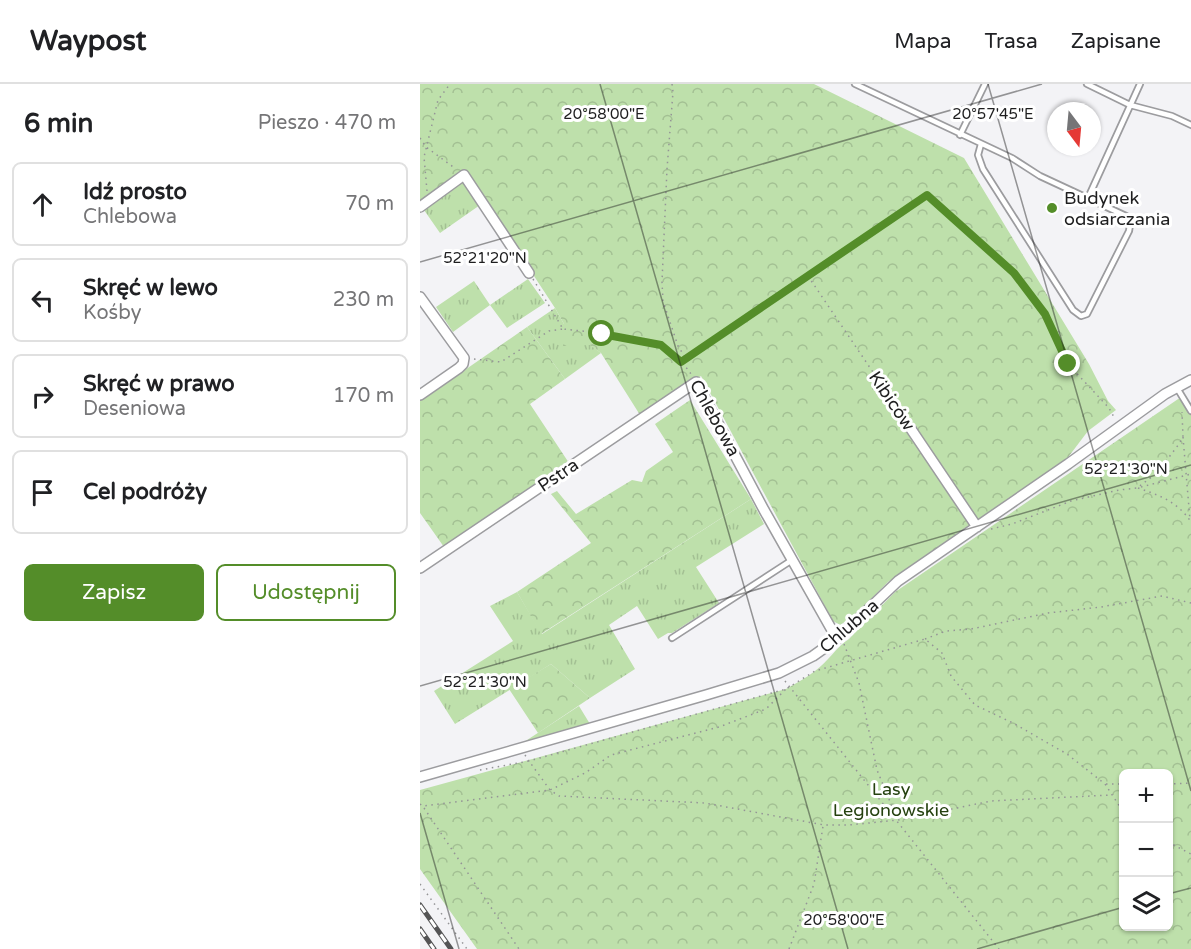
<!DOCTYPE html>
<html lang="pl">
<meta charset="utf-8">
<style>
body{margin:0;font-family:"Varela Round",sans-serif;background:#f2f2f2;color:#202124}
.controls{position:absolute;right:18px;bottom:18px;display:grid;overflow:hidden;border-radius:9px;box-shadow:0 2px 4px #0004}
.controls button{width:54px;height:54px;display:grid;place-items:center;padding:0;border:0;border-bottom:2px solid #e0e0e0;background:#fff;color:#202124;font:30px sans-serif}
.compass{position:absolute;left:627px;top:18px;width:54px;height:54px;border-radius:50%;background:#fff;box-shadow:0 2px 4px #0004;rotate:164deg}
.stop{position:absolute;width:18px;height:18px;margin:-14px;border:4px solid #548d29;border-radius:50%;background:#fff}
.stop.end{background:#548d29;border-color:#fff;box-shadow:0 2px 6px #0008}
.list{margin:0;padding:0;list-style:none}
h2{display:flex;justify-content:space-between;align-items:center;height:78px;margin:0;padding:0 24px;font-size:26px}
h2 small{font-size:20px;font-weight:400;color:#757577}
.list li{display:grid;grid-template-columns:39px 1fr auto;gap:18px;align-items:center;box-sizing:border-box;height:84px;margin:0 12px 12px;padding:0 12px;border:2px solid #e0e0e0;border-radius:9px}
.list b{display:block;font-size:22px;white-space:nowrap}
.list p{margin:0;font-size:20px;white-space:nowrap;color:#757577}
.list em{font-size:20px;font-style:normal;color:#757577}
.actions{display:flex;gap:12px;padding:18px 24px}
.actions a{flex:1;padding:14px 0;border:2px solid #548d29;border-radius:9px;text-align:center;font-size:21px;color:#548d29}
.actions .main{background:#548d29;color:#fff}
.icon{flex:none;width:33px;height:33px;fill:none;stroke:currentColor;stroke-width:2;stroke-linecap:round;stroke-linejoin:round}
.map{position:relative;flex:none;width:771px;height:865px;overflow:hidden}
header{display:flex;align-items:center;gap:36px;box-sizing:border-box;height:84px;padding:0 30px;background:#fff;border-bottom:2px solid #e0e0e0}
header strong{font-size:28px}
nav{display:flex;gap:33px;margin-inline-start:auto;font-size:21px}
main{display:flex}
aside{flex:1;background:#fff}
.map>svg:first-child{display:block}
.grass{fill:url(#grass-tufts)}
.forest{fill:url(#forest-crowns);fill-rule:evenodd}
.lines{fill:none;stroke-linecap:round;stroke-linejoin:round}
.lane-casing{stroke:#9c9c9f;stroke-width:8}
.street-casing{stroke:#9c9c9f;stroke-width:12}
.path{stroke:#949496;stroke-width:1.5;stroke-dasharray:1.5 4.5;stroke-linecap:butt}
.lane{stroke:#fff;stroke-width:4.5}
.street{stroke:#fff;stroke-width:9}
.rail-casing{stroke:#545455;stroke-width:5}
.rail{stroke:#fff;stroke-width:3;stroke-dasharray:9;stroke-linecap:butt}
.route{stroke:#548d29;stroke-width:8}
.ticks{fill:none;stroke:#1e1e1f;stroke-width:1.5;stroke-opacity:0.45}
.poi-dot{fill:#548d29;stroke:#fff;stroke-width:2}
.labels{text-anchor:middle;stroke-width:6;stroke-linejoin:round;paint-order:stroke}
.poi-label{font-size:18px;fill:#1e1e1f;stroke:#fff;text-anchor:start}
.street-label{font-size:18px;fill:#1e1e1f;stroke:#fff}
.park-label{font-size:18px;fill:#25410f;stroke:#fff}
.ticks-label{font-size:15px;text-anchor:middle;fill:#1e1e1f;stroke:#fff;stroke-width:6;stroke-linejoin:round;paint-order:stroke}
</style>
<header>
<strong>Waypost</strong>
<nav><a>Mapa</a><a>Trasa</a><a>Zapisane</a></nav>
</header>
<main>
<aside>
<h2>6 min<small>Pieszo · 470 m</small></h2>
<ul class="list">
<li><svg class="icon" aria-label="ahead" viewBox="0 0 24 24"><path d="M12 20V5M6 11l6-6 6 6"/></svg><div><b>Idź prosto</b><p>Chlebowa</p></div><em>70 m</em></li>
<li><svg class="icon" aria-label="left" viewBox="0 0 24 24"><path d="M17 20v-9H6M10 6l-5 5 5 5"/></svg><div><b>Skręć w lewo</b><p>Kośby</p></div><em>230 m</em></li>
<li><svg class="icon" aria-label="right" viewBox="0 0 24 24"><path d="M7 20v-9h11M14 6l5 5-5 5"/></svg><div><b>Skręć w prawo</b><p>Deseniowa</p></div><em>170 m</em></li>
<li><svg class="icon" aria-label="arrive" viewBox="0 0 24 24"><path d="M6 21V4h12l-3 4 3 4H6"/></svg><div><b>Cel podróży</b></div></li>
</ul>
<div class="actions"><a class="main">Zapisz</a><a>Udostępnij</a></div>
</aside>
<div class="map">
<svg width="771" height="865" viewBox="0 0 771 865">
<defs>
<pattern id="grass-tufts" width="24" height="20" patternUnits="userSpaceOnUse" patternTransform="scale(1.5)"><rect width="24" height="20" fill="#bee0ab"/><path d="M3 7l-1-3M5 7V3M7 7l1-3M15 17l-1-3M17 17v-4M19 17l1-3" fill="none" stroke="#a3c093"/></pattern>
<pattern id="forest-crowns" width="20" height="18" patternUnits="userSpaceOnUse" patternTransform="scale(1.5)"><rect width="20" height="18" fill="#bee0ab"/><path d="M2 6a3 3 0 1 1 6 0M12 15a3 3 0 1 1 6 0" fill="none" stroke="#a3c093"/></pattern>
</defs>
<rect width="100%" height="100%" fill="#f3f3f6"/>
<path class="grass" d="M43,97L60,121L20,149L4,126Z
M108,195L125,219L87,244L70,221L33,248L16,223L54,197L70,221Z
M135,224L144,240L181,269L145,295L107,243Z
M331,415L344,440L276,483L299,519L252,549H248L238,555L217,522L189,541L215,585L170,614L131,580L35,640L14,607L93,557L70,522L97,508L122,550Z
M159,622L170,640L104,658Z"/>
<path class="forest" d="M0,0H394L544,74L669,280L688,317L696,326L668,347L646,376L468,498L434,532L420,541L413,537L281,292L220,331L181,269L170,261L143,262L144,240L135,224L45,87L0,120Z
M107,243L145,295L110,320L149,379L24,463L0,429V317Z
M764,311L771,320V865H57L0,785V706L366,605C376,599 386,594 395,587C408,578 416,563 429,555L475,508ZM704,690H748V842H704Z
M270,316L331,415L121,550L97,508L171,459L131,410L137,407L156,430L212,396L222,398L226,387L253,368L235,340Z
M131,580L170,614L118,649L89,605Z"/>
<g class="lines">
<g class="lane-casing">
<path id="lane" d="M435,0L592,74L620,92L706,132L710,141L709,147L667,230L661,232L653,226L563,85L558,71L561,60
M667,0L710,21L752,32L771,41
M540,51L565,0
M668,114L720,0
M757,304L771,327
M252,554L372,476"/>
</g>
<g class="street-casing">
<path id="street" d="M0,123L44,91L109,189
M0,213L44,274L43,280L39,284L0,311
M491,345L557,443
M0,484L276,298L344,426L417,555
M0,693L286,611L359,589L393,572L417,555L478,497L648,380L745,310L771,296"/>
</g>
<path class="path" d="M252,0L253,8L247,85L242,198L243,217L258,262L265,273
M0,54L6,63L36,85
M7,107L4,73L18,16L30,0
M388,192L486,337
M113,195L143,245C168,248 220,251 241,261C252,266 264,280 271,290
M54,275L81,278L129,247L143,245
M261,278L507,111L594,189L625,230L648,280L689,324L695,335
M763,353L770,436
M721,403L771,390
M718,404C739,411 758,418 771,438
M571,445L592,440L651,417L699,406L717,404L737,389L759,360L763,353L762,328
M505,555L526,547L551,545L628,529L681,523L742,512L771,519
M424,560L439,599L457,686L476,732
M365,597L579,865
M105,671L109,677L366,605L395,587L505,555L522,569L531,592L555,621L593,639L647,670L685,700L704,729
M60,686L109,677L130,706L139,712L285,719L404,741H429L478,736L571,717L691,711
M686,700H704
M748,700L771,699
M0,720L3,722L130,706L165,689L191,671L299,643L346,625L366,605
M4,724L99,865
M748,758L771,770
M0,800L47,865
M369,865L394,800L403,742"/>
<use href="#lane" class="lane"/>
<use href="#street" class="street"/>
<g class="rail-casing">
<path id="rail" d="M0,821L31,865
M0,845L14,865"/>
</g>
<use href="#rail" class="rail"/>
</g>
<g class="lines">
<path class="route" d="M182,250L241,261L261,278L507,111L594,189L625,230L648,280"/>
</g>
<path class="ticks" d="M180,0L428,865M568,0L771,707M0,178L622,0M0,602L771,381M0,729L39,865M748,810L771,804M557,865L704,823"/>
<circle class="poi-dot" cx="632" cy="124" r="6"/>
<g class="labels">
<g class="poi-label">
<text x="644" y="120">Budynek<tspan x="644" dy="21">odsiarczania</tspan></text>
</g>
<g class="street-label">
<text transform="translate(472 317) rotate(56)" y="6">Kibiców</text>
<text transform="translate(295 334) rotate(61)" y="6">Chlebowa</text>
<text transform="translate(138 391) rotate(-34)" y="6">Pstra</text>
<text transform="translate(429 542) rotate(-41)" y="6">Chlubna</text>
</g>
<g class="park-label">
<text x="471" y="711">Lasy<tspan x="471" dy="21">Legionowskie</tspan></text>
</g>
</g>
<g class="ticks-label">
<text x="184" y="35">20°58'00"E</text>
<text x="573" y="35">20°57'45"E</text>
<text x="65" y="179">52°21'20"N</text>
<text x="706" y="390">52°21'30"N</text>
<text x="65" y="603">52°21'30"N</text>
<text x="424" y="841">20°58'00"E</text>
</g>
</svg>
<div class="controls">
<button>+</button>
<button>−</button>
<button><svg class="icon" aria-label="layers" viewBox="0 0 24 24"><path d="M12 4l9 5-9 5-9-5zM3 14l9 5 9-5"/></svg></button>
</div>
<svg class="compass" viewBox="-18 -18 36 36"><path d="M0-13l5 13h-10z" fill="#e53935"/><path d="M0 13l5-13h-10z" fill="#757577"/></svg>
<div class="stop" style="left:182px;top:250px"></div>
<div class="stop end" style="left:648px;top:280px"></div>
</div>
</main>
